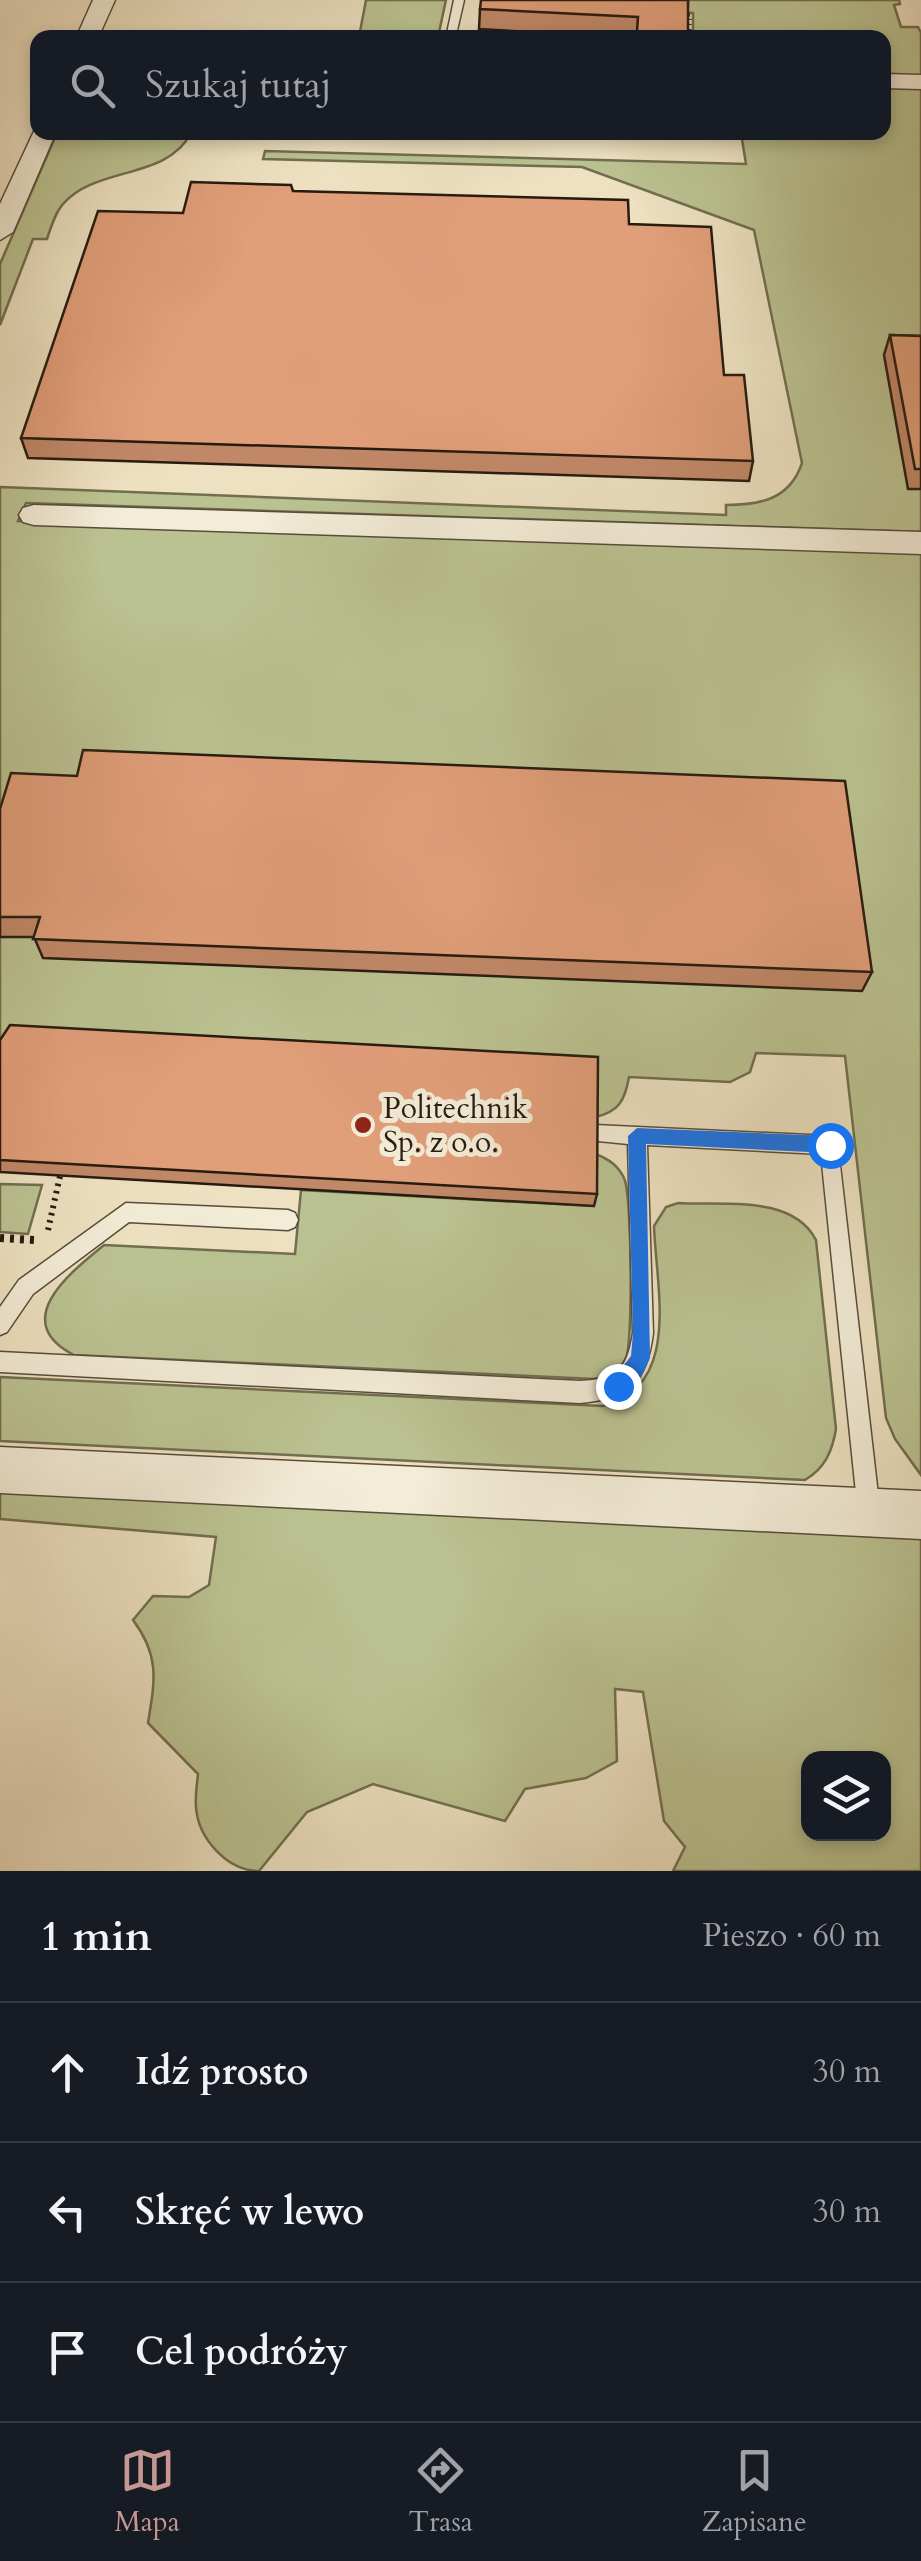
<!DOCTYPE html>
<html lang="pl">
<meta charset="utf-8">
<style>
body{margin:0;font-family:Cardo,serif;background:#20242c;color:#f1f3f6}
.controls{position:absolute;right:30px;bottom:30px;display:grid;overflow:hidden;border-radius:20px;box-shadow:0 5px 15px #0003}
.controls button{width:90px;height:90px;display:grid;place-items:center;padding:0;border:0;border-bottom:2px solid #363941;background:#171b24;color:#f1f3f6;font:50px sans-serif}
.stop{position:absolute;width:30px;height:30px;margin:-22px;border:8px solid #1a73e8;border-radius:50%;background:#fff}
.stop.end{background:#1a73e8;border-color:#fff;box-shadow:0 2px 10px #0008}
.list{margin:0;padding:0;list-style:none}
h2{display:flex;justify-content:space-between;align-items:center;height:130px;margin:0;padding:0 40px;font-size:42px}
h2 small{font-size:32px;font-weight:400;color:#9ea1a6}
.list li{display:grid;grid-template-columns:65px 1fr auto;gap:30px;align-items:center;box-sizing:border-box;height:140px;padding:0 40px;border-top:2px solid #363941}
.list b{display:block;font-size:38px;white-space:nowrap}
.list em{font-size:32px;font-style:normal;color:#9ea1a6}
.icon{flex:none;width:55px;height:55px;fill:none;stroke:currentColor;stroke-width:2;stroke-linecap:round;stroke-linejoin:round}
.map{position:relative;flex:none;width:921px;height:1871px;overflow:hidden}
.search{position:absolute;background:#171b24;box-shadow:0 5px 15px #0003;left:30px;right:30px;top:30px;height:110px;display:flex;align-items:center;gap:25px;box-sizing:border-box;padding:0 35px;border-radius:20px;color:#9ea1a6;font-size:38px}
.sheet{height:550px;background:#171b24}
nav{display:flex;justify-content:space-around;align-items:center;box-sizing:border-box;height:140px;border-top:2px solid #363941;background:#171b24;font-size:28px;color:#9ea1a6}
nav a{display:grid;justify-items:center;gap:5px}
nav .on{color:#c59692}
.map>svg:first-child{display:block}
.green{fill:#bbc291;stroke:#716e50;stroke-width:2.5;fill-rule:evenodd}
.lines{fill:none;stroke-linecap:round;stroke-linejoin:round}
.service-casing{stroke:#584c3c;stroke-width:3}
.minor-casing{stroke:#584c3c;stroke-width:3}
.path-far2{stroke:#271b10;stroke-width:4;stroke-dasharray:1 4;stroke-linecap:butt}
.path-far1{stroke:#271b10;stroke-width:6;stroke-dasharray:2.5 5;stroke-linecap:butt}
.path{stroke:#271b10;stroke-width:8;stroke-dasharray:4 6;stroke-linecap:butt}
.service{fill:#f3ecd7;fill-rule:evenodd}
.minor{fill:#f3ecd7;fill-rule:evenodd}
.wall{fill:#c18868;stroke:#271b10;stroke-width:2.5}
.building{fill:#e09e79;stroke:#271b10;stroke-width:2.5}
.route{fill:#1a73e8}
.poi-dot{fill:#8f2418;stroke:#f3ecd7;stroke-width:4}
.labels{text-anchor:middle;stroke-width:10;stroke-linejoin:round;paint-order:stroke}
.poi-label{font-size:30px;fill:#271b10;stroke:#f3ecd7;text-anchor:start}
</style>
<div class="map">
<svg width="921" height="1871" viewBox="0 0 921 1871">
<rect width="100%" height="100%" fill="#ede1c1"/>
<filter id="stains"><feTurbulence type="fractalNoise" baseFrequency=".002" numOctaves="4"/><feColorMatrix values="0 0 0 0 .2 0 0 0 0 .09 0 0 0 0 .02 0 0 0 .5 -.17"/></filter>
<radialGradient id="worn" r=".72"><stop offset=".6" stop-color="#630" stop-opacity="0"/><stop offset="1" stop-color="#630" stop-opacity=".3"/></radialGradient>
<path class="green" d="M366,0H446L438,37H359Z
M655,0H899L900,4L894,5L901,27H918L921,33V76L884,75V38L693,37V13L654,11Z
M884,87H921V532L26,503L18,521L921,552V1475L895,1439L886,1418L845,1056L756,1053L750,1072L730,1082L629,1077C625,1100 619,1112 595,1117L0,1071V487L726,515V505C761,505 790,499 802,463L754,230L582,167L263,159L265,151L746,164L741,133L884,132Z
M57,133H191C167,180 96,166 63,204C55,213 51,227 47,239H33L0,325V264Z
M595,1154C607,1158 618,1165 624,1178C632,1194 633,1343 626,1358C620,1371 608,1375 595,1379L74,1355C8,1321 71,1272 104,1245L295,1254L301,1190L593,1206Z
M0,1184L42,1185L28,1234L0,1232Z
M678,1203C723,1206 792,1194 816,1240L836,1429C832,1452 825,1468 805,1480L0,1441V1377L603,1406C682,1386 656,1288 654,1226L666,1207Z
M0,1490L921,1538V1871H673L685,1847L664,1821L643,1692L615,1689L617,1761L586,1778L525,1789L505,1821L373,1784L307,1812L259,1871C227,1871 198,1838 196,1807C195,1796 197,1784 198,1774L148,1723C155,1680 160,1656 133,1620L153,1596L189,1597L209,1585L216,1537L0,1519ZM808,1759H884V1834H808Z"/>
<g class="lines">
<g class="service-casing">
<path id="service" d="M454,0H464L456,35H489L494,38H446Z
M595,1125L830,1136L837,1139L880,1512L877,1520L869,1523L861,1520L858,1512L821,1154L647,1145L653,1333C647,1382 629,1399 580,1403L0,1372V1352L580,1381C617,1379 627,1370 633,1333L628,1144L588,1140L585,1134L588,1128Z
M126,1203L288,1210L295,1213L298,1220L295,1227L288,1230L129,1222L33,1294L7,1332L0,1335V1307L19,1280Z"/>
</g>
<g class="minor-casing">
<path id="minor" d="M93,0H115L98,38H76Z
M884,74L921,75V89L884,88Z
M36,127L38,132H56L13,232L0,240V204Z
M34,505L921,532V554L34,525L23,522L19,515L23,508Z
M0,1447L921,1491V1539L0,1493Z"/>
</g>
<path class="path-far2" d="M684,14L690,15L689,38"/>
<path class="path-far1" d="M48,1230L60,1176"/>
<path class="path" d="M0,1238L34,1240"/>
<use href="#service" class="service"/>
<use href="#minor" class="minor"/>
</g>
<path class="wall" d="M688,0L687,38H636L479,29L480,9Z
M293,191L629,224L753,461L749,481L28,458L21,438L183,213Z
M890,335L921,336V489H908L884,355Z
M0,809L872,972L862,991L43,958L34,937H0Z
M0,1040L597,1194L594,1206L0,1172Z"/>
<path class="building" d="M481,0H688V33L637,31L638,17L480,9Z
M191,182L291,185L293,191L628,200L629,224L711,227L724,375H744L753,461L21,438L98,211L183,213Z
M890,335L921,336V469H915Z
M83,750L845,781L872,972L33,939L40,917H0V809L11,773L77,776Z
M10,1025L598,1057L597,1194L0,1160V1040Z"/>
<path class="route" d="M637,1128L830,1136L839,1145L830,1153L646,1144L650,1358L639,1381L618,1396L608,1386L631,1356L633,1333L628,1136Z"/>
<circle class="poi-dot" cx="363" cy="1125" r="10"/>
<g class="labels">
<g class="poi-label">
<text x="383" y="1118">Politechnik<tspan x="383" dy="34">Sp. z o.o.</tspan></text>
</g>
</g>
<rect width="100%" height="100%" filter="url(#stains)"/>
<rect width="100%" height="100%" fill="url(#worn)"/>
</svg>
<div class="controls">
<button><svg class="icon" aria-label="layers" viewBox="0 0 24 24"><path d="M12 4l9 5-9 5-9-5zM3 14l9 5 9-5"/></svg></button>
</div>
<div class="stop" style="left:830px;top:1145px"></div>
<div class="stop end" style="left:618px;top:1386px"></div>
<div class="search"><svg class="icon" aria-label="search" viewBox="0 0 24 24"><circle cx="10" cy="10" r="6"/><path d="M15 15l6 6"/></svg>Szukaj tutaj</div>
</div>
<section class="sheet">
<h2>1 min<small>Pieszo · 60 m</small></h2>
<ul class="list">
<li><svg class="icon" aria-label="ahead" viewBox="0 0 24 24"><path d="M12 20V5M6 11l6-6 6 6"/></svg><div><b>Idź prosto</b></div><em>30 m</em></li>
<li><svg class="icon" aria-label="left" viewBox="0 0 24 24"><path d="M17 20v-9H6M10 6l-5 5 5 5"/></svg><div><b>Skręć w lewo</b></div><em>30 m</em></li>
<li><svg class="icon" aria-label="arrive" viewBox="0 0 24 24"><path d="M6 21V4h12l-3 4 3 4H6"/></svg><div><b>Cel podróży</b></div></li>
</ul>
</section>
<nav>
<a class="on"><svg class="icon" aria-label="map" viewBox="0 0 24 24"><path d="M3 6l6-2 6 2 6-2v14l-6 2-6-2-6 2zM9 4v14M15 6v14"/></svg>Mapa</a>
<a><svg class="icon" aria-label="directions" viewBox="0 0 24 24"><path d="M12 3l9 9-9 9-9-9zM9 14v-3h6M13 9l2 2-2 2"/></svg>Trasa</a>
<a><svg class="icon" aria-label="saved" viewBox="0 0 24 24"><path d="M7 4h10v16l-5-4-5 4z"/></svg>Zapisane</a>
</nav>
